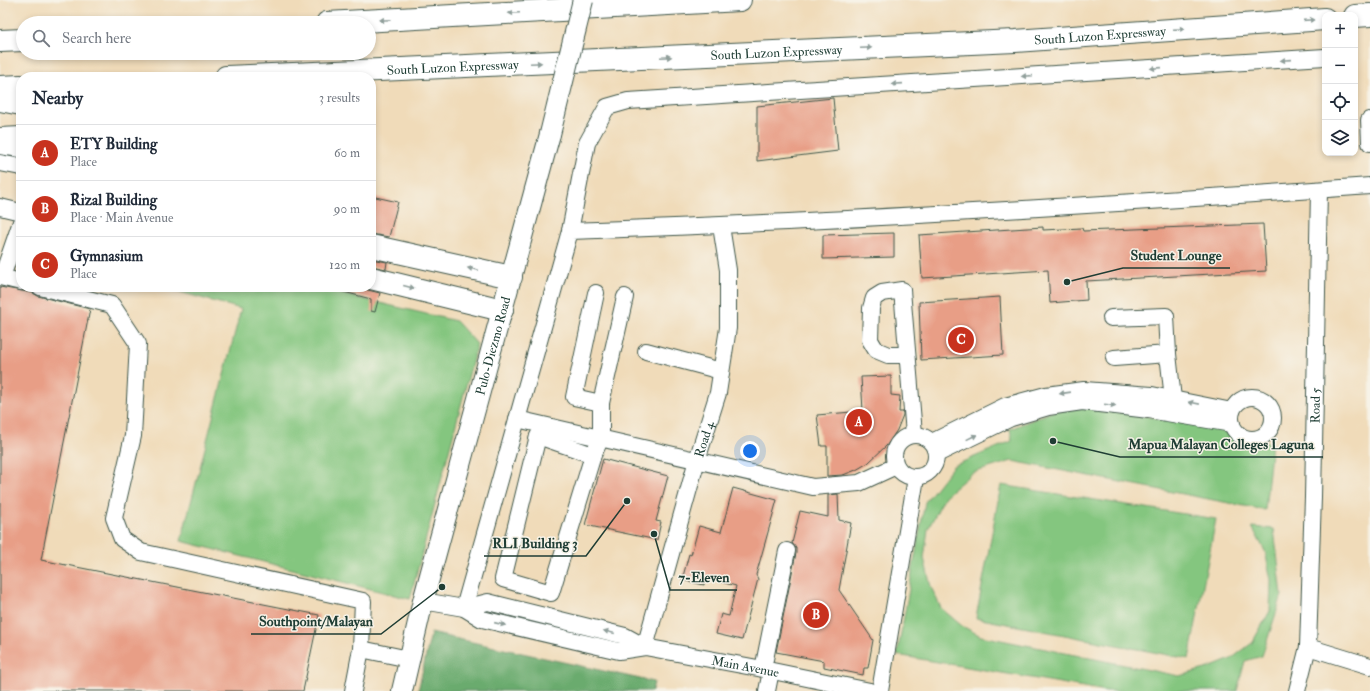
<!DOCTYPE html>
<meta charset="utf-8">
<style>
body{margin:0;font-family:"IM FELL Double Pica",serif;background:#f6f6f7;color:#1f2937}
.controls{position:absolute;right:12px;top:12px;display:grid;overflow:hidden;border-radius:8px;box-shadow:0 2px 6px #0003}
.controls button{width:36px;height:36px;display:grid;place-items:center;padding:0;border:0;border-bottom:1px solid #e0e1e3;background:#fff;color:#1f2937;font:20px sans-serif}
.you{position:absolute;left:750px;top:451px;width:14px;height:14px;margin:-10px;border:3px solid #fff;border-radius:50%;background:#1a73e8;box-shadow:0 0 0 6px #1a73e833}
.badge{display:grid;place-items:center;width:26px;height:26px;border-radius:50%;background:#c8321e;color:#fff;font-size:13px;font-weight:700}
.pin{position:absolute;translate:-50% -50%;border:2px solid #fff;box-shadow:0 1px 4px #0006}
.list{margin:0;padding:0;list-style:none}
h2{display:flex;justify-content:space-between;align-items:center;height:52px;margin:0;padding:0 16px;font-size:17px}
h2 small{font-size:13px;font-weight:400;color:#747a83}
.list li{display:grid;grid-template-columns:26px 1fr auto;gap:12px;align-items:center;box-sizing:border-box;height:56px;padding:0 16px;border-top:1px solid #e0e1e3}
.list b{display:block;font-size:15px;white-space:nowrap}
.list p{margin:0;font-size:13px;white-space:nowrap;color:#747a83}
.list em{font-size:13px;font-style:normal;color:#747a83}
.icon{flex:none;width:22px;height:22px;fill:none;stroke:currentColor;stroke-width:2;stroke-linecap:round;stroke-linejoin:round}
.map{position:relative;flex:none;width:1370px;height:691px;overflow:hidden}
.search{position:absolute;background:#fff;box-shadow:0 2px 6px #0003;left:16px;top:16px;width:360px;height:44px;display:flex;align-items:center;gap:10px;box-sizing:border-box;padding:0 14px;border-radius:22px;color:#747a83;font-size:15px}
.panel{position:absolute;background:#fff;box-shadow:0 2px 6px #0003;left:16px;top:72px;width:360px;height:220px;border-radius:16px}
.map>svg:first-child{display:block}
.green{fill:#84c67f;stroke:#52825a}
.forest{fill:#6bab6e;stroke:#457451}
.building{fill:#e89e86}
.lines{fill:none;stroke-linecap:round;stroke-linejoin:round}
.minor-casing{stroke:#3e5548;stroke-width:18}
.major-casing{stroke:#3e5548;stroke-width:22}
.highway-casing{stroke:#3e5548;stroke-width:24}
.minor{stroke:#fff;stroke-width:16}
.major{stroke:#fff;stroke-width:20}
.highway{stroke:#fff;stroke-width:22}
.major-bridge-casing{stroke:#3e5548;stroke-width:22;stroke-linecap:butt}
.major-bridge{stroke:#fff;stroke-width:20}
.oneway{fill:#8f9e9a}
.labels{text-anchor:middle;stroke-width:3;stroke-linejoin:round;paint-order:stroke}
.street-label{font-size:13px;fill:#1f3d34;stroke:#f7f3e8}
.leader{fill:none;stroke:#1f3d34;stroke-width:1.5}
.callout-dot{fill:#1f3d34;stroke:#f7f3e8;stroke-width:1.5}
.callout-label{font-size:14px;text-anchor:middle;font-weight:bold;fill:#1f3d34;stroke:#f7f3e8;stroke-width:3;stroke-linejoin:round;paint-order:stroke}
</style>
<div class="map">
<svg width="1370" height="691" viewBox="0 0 1370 691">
<rect width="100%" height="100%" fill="#f7f3e8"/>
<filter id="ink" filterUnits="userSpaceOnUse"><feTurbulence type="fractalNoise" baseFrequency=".025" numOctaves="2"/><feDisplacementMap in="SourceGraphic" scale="8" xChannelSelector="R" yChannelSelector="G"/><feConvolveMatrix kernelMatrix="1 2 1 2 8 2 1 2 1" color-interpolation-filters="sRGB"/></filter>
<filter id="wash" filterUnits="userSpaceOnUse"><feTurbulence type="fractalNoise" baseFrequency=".012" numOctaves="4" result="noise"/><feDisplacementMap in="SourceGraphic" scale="16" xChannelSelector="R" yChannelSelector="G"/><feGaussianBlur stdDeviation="0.9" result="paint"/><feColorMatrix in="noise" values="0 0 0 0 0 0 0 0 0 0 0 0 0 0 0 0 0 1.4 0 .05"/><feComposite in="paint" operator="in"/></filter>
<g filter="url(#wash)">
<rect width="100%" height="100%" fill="#f0dbb9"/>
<path class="green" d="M162,287H312L456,321L477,344L410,599L181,541L241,309Z
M1086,407L1228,429C1244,442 1252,442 1272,443L1265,510L1012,461L972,473L945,496L928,529L924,558L931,587L941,608L962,626L981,636L1179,676L1209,668L1231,659L1252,643L1270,611L1271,580L1265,551L1252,527L1274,529L1282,595L1262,656L1245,661L1237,691H1107L897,655L925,502L953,466L1012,441L1010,429L1056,410Z
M1001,485L1216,519L1189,659L976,618Z"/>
<path class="forest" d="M431,633L654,682L652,691H418Z"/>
<g id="blocks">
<path class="building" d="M833,98L838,151L757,161V106Z
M371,196L398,202L389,237L371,234Z
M1263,224L1266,271L1086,281L1087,300L1050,303L1048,270L922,278L919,235L1043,227V230L1082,228L1083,231Z
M894,233V257L823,259V235Z
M371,259L387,262L386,269L371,266Z
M0,287L33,293L38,296L90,309L41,560L319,615L303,691H0Z
M340,287H362L368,290L380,293L375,312L371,311V299L340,291Z
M1000,297L1003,355L921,360L919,302Z
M891,376V395L900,396L899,412H903V415L897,430L887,445L868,463L856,470L843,475L827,476V446H821L817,415L863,411L861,377Z
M603,459L668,476L656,521L661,522L657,540L585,525Z
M733,488L777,500L756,575L758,579L742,640L716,634L721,614L729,616L736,586L706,578L704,585L682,580L689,554L691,555L699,526L721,532Z
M838,494L839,520L851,523L839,590L873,640L868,668H864L863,675L824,667V661L776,652L796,553V548L792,543L800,511L828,517V495Z"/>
</g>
</g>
<g filter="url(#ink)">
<use href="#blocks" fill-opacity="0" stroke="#3e5548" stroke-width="1"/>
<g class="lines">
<g class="minor-casing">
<g id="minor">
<path d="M1369,120L1370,143"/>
<path d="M0,136L21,135"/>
<path d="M0,146L21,149"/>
<path d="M0,163L21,167"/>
<path d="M0,207L21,212"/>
<path d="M570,231L587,143L607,107L628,101L1325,57"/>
<path d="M0,277L21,282"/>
<path d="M2,277L21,222"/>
<path d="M40,287L112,305L138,344L133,436L114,518L122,539L141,552L363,601L361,649L353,691"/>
<path d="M1111,318L1166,316L1168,354L1173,399"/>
<path d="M646,351L721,371"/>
<path d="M907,355H888L876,350L870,340L871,308L874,298L882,293L902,290L914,434"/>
<path d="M1114,358L1168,354"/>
<circle cx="1252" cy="418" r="21"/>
<path d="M601,403L625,297"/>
<path d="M517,419L813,487L859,483L896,466"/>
<circle cx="915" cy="456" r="21"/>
<path d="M932,442L1005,406L1046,395L1084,390L1152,395L1232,411"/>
<path d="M937,454L1011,418L1048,407L1082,402L1149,410L1232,424"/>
<path d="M593,455L538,436L503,579L551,593L593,455L601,438V403L574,397L596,293"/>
<path id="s1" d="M423,601L464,608L482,619L619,651L645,647L763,669L870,691"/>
<path d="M464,608L570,231C837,222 1104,205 1370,186"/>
<path d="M464,608L488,602L625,636L645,647"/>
<path id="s2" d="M645,647L697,460L718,393L728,328V270L721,226"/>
<path d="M1308,647L1370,666"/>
<path d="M361,649L409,659"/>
<path d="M763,669L787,551"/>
<path d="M767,691L771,671"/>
<path d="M880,691L916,478"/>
<path id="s3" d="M1297,691L1308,647L1313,497L1319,190"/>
</g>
</g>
<g class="major-casing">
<g id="major">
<path id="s4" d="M402,691L423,601L550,134"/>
</g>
</g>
<g class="highway-casing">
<g id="highway">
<path d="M1355,16L1370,15"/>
<path d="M327,23L740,0"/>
<path d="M0,41L23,40"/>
<path id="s5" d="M226,77L1015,41L1325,19"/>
<path d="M0,87L21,86"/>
<path d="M0,100L21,104"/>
<path d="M371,246L511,277"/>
<path d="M371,278L502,310"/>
</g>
</g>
<use href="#minor" class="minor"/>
<use href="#major" class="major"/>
<use href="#highway" class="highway"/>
<g class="major-bridge-casing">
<path id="major-bridge" d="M550,134L583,0"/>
</g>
<use href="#major-bridge" class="major-bridge"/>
</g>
<defs><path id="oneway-solid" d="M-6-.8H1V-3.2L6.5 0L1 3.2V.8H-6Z"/></defs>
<g class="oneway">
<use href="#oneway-solid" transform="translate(514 13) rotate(177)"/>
<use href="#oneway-solid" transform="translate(385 20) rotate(177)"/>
<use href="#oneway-solid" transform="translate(1309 20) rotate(-4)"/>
<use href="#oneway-solid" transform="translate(1179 29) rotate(-4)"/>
<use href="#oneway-solid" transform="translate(866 48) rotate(-3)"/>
<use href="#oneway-solid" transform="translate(666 57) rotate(-3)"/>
<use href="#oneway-solid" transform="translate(1286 60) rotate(176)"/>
<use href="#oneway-solid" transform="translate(536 63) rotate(-3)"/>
<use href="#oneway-solid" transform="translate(1156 68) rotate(176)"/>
<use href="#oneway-solid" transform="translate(1027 76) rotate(176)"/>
<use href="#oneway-solid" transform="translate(897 84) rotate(176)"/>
<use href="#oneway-solid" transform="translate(473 269) rotate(-168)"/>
<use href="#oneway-solid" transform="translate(409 287) rotate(14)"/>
<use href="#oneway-solid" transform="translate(1065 393) rotate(172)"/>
<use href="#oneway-solid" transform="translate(1194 403) rotate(-169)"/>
<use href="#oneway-solid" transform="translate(1110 405) rotate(7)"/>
<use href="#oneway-solid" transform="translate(972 437) rotate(-26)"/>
<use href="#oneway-solid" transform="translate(500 624) rotate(13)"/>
<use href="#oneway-solid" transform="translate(609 632) rotate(-166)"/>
</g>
</g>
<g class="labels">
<g class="street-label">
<text dy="5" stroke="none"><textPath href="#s5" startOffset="875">South Luzon Expressway</textPath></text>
<text dy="5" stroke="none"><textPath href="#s5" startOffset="551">South Luzon Expressway</textPath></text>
<text dy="5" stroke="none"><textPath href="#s5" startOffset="227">South Luzon Expressway</textPath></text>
<text dy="5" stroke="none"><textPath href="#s4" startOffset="357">Pulo-Diezmo Road</textPath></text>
<text dy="5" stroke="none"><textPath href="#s3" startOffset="287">Road 5</textPath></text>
<text dy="5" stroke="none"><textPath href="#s2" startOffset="216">Road 4</textPath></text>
<text dy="5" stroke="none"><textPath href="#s1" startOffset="332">Main Avenue</textPath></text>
</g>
</g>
<path class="leader" d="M1067 282L1123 268H1230M1053 441L1120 457H1323M627 501L586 556H484M654 534L670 590H737M442 587L381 634H251"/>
<g class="callout-dot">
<circle cx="1067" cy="282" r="4"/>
<circle cx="1053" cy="441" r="4"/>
<circle cx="627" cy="501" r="4"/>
<circle cx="654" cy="534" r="4"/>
<circle cx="442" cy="587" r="4"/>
</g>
<g class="callout-label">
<text x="1176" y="260">Student Lounge</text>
<text x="1221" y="449">Mapua Malayan Colleges Laguna</text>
<text x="535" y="548">RLI Building 3</text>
<text x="704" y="582">7-Eleven</text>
<text x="316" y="626">Southpoint/Malayan</text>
</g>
</svg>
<div class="controls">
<button>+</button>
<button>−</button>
<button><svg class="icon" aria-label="locate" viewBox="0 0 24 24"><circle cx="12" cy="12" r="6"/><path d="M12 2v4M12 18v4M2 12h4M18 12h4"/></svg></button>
<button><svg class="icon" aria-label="layers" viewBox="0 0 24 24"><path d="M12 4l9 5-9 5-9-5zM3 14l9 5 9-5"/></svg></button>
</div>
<div class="you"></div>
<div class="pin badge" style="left:859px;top:422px">A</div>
<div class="pin badge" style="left:816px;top:615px">B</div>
<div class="pin badge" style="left:961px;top:340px">C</div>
<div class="search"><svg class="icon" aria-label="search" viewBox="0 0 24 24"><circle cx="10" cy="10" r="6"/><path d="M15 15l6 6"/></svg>Search here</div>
<section class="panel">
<h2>Nearby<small>3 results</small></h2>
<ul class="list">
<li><span class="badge">A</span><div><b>ETY Building</b><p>Place</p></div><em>60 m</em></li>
<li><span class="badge">B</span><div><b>Rizal Building</b><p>Place · Main Avenue</p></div><em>90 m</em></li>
<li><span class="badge">C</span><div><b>Gymnasium</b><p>Place</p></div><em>120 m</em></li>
</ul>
</section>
</div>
